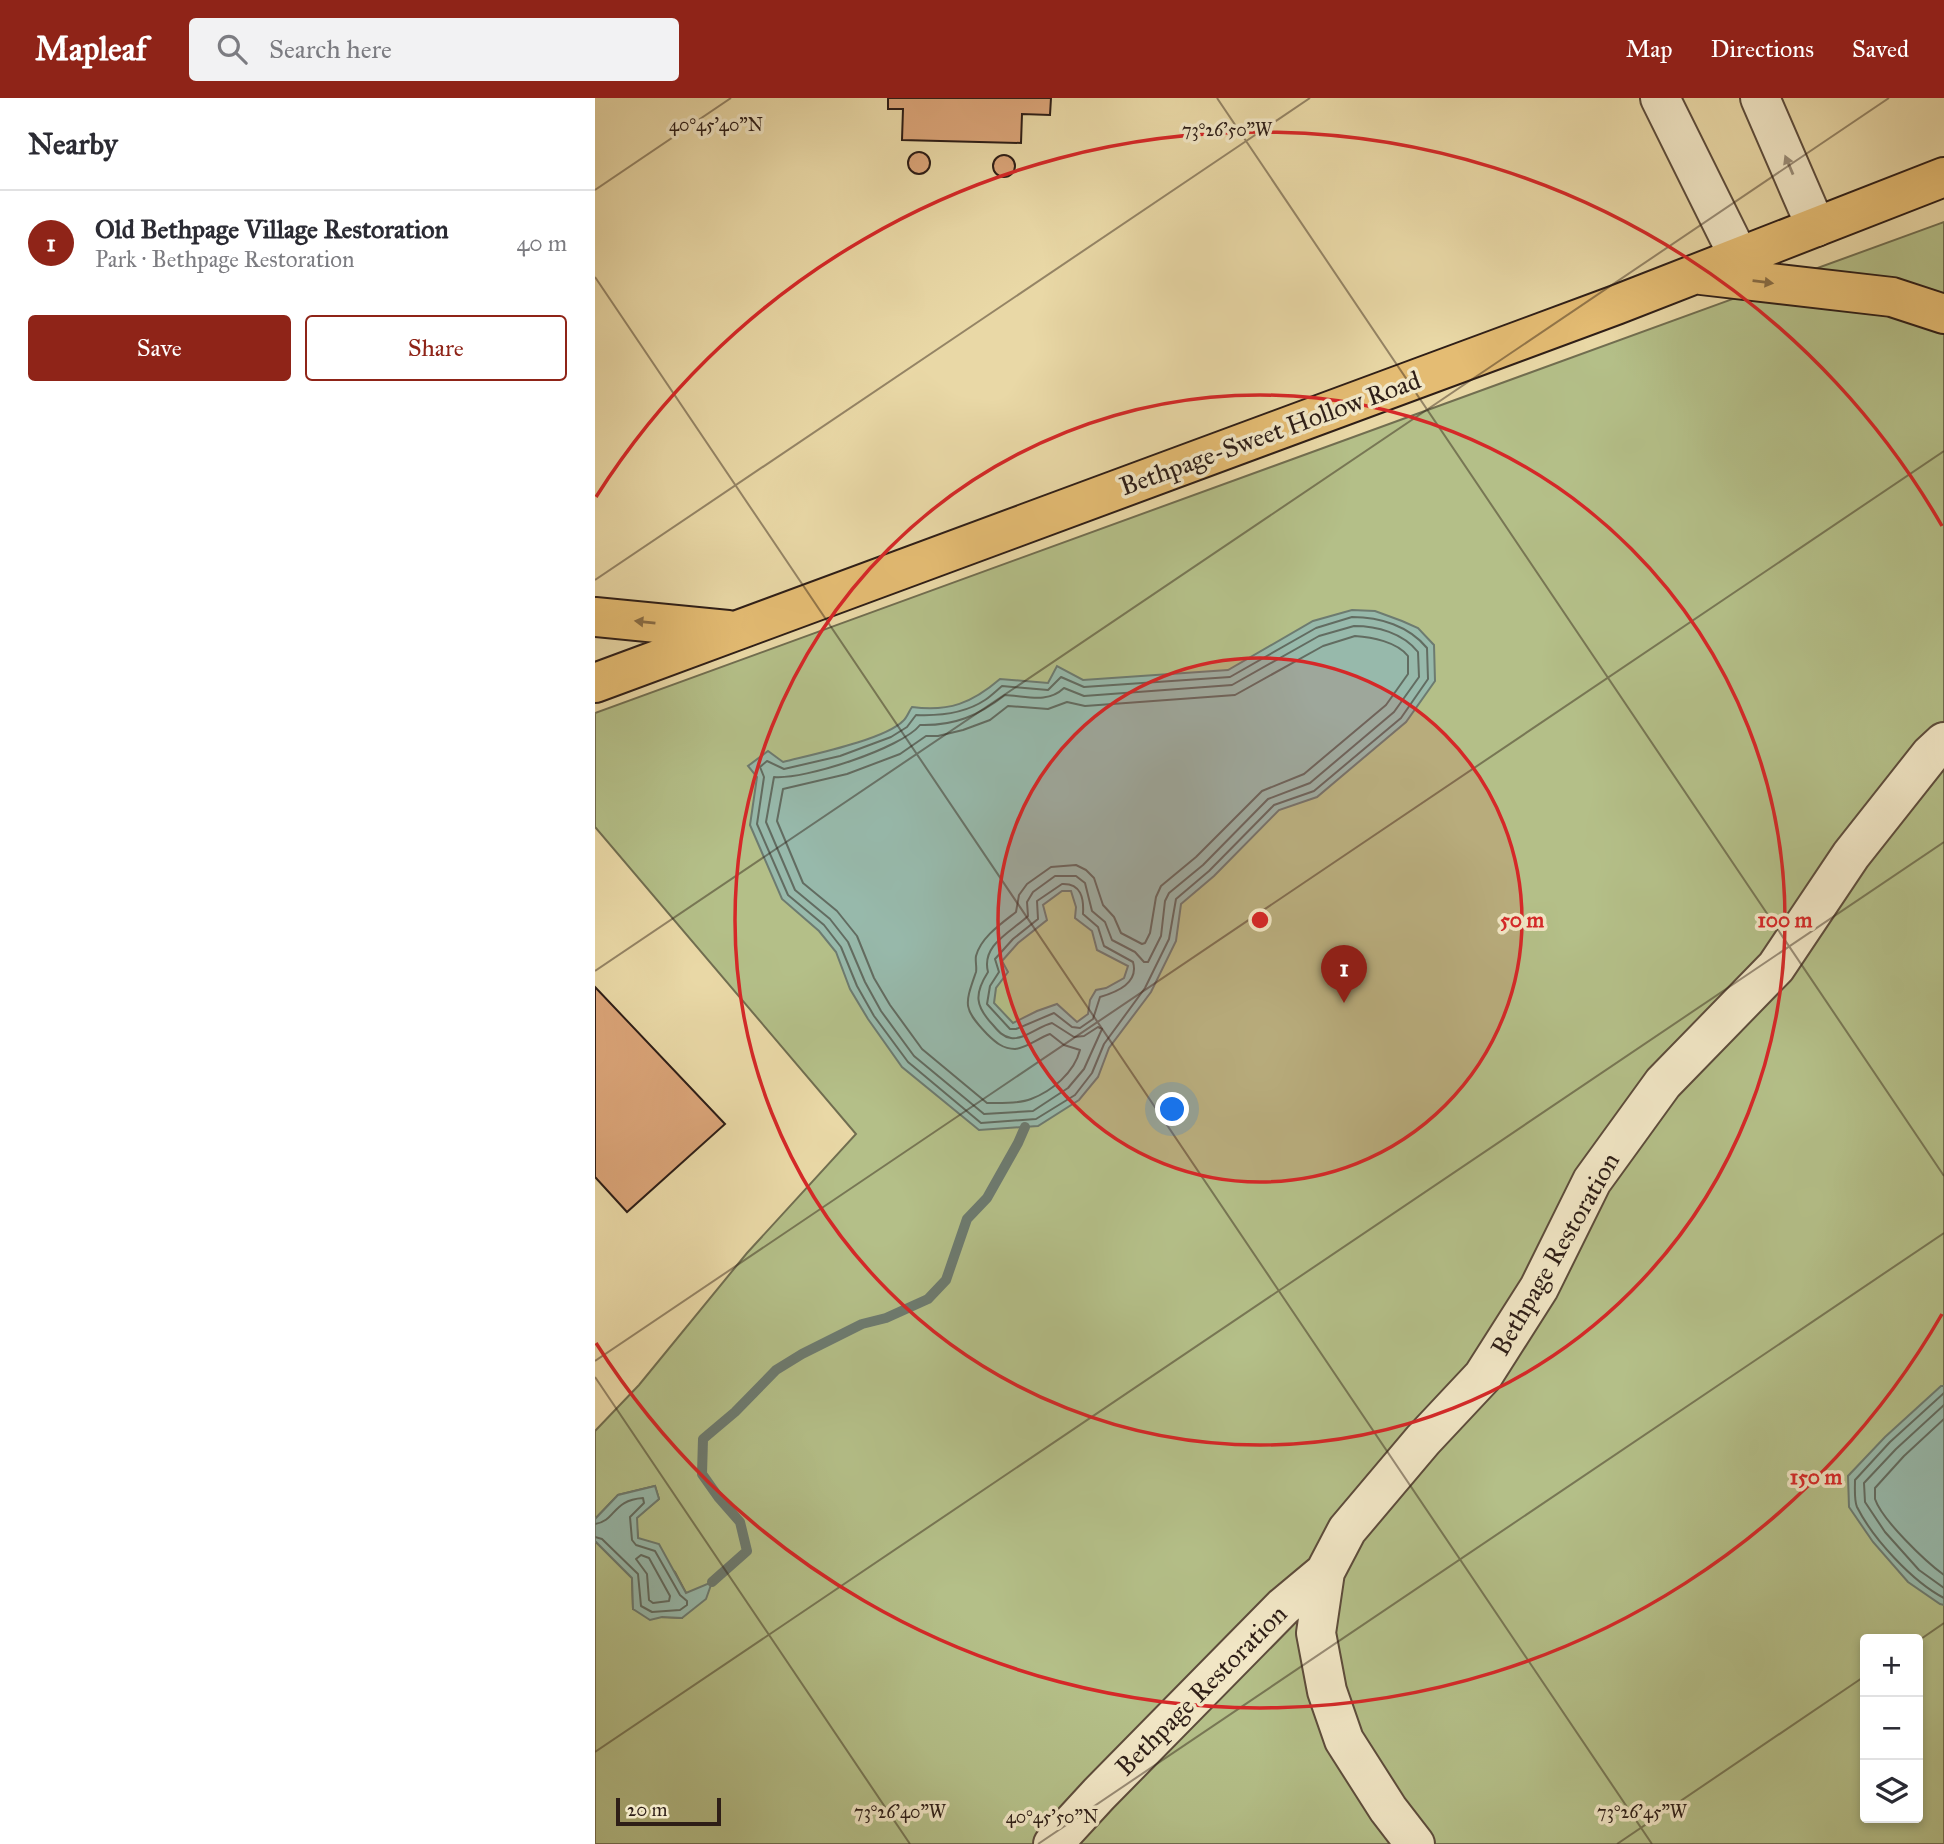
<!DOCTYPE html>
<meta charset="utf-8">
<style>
body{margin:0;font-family:"IM FELL Great Primer",serif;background:#f2f2f3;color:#2b2b33}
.controls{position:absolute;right:21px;bottom:21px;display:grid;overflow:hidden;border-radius:7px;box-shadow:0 4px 10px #0003}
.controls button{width:63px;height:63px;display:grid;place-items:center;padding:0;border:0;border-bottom:2px solid #e1e1e2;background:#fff;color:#2b2b33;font:35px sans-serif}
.scale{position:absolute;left:21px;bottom:18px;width:105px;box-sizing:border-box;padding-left:7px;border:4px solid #2e1e17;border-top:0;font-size:19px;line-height:24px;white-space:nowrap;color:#2e1e17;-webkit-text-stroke:5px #f1e6c5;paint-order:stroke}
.you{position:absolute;left:578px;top:1012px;width:24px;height:24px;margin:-18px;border:5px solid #fff;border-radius:50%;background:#1a73e8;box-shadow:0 0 0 10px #1a73e833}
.badge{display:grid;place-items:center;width:46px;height:46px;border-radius:50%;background:#8f2418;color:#fff;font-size:23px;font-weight:700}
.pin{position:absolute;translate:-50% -58px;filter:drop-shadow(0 2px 4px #0008)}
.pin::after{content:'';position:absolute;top:37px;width:24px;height:21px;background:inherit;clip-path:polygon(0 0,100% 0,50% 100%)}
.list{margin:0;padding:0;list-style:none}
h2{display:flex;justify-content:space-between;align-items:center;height:91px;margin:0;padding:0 28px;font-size:30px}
h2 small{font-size:23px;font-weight:400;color:#7c7c81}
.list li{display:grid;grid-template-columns:46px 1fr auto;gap:21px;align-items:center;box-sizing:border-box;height:105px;padding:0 28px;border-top:2px solid #e1e1e2}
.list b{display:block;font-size:26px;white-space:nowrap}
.list p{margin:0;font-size:23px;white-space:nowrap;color:#7c7c81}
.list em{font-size:23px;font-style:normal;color:#7c7c81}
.actions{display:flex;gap:14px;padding:21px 28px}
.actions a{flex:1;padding:16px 0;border:2px solid #8f2418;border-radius:7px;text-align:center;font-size:24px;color:#8f2418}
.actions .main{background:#8f2418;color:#fff}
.icon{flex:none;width:38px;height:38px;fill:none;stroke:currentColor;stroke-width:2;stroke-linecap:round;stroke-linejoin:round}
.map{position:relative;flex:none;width:1349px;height:1746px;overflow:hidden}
header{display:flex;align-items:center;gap:42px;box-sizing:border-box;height:98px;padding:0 35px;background:#8f2418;color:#fff}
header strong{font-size:33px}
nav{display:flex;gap:38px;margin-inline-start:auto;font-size:24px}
.search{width:490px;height:63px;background:#f2f2f3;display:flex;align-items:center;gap:18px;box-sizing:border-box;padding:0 24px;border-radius:7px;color:#7c7c81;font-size:26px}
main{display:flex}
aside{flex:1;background:#fff}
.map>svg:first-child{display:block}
.green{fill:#b4bf88;stroke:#716e50;stroke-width:2;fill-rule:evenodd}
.water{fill:#97b9ab;stroke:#6d7b70;stroke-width:2;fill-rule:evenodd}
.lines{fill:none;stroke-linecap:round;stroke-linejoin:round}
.shore{stroke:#626c61;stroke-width:2}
.stream{stroke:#6d7b70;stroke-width:10}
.building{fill:#daa478;stroke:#2e1e17;stroke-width:2}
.minor-casing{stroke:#5d4c3b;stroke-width:42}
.major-casing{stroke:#2e1e17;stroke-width:42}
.minor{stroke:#f1e6c5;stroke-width:38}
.major{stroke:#e4bc73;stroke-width:38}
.oneway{fill:#998c77}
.oneway2{fill:#896d45}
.ticks{fill:none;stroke:#2e1e17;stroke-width:2;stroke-opacity:0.45}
.ring{fill:none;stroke:#d62828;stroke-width:3.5}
.labels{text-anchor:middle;stroke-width:7;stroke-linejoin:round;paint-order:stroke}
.street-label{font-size:26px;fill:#2e1e17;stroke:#f1e6c5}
.ticks-label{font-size:18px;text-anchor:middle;fill:#2e1e17;stroke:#f1e6c5;stroke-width:7;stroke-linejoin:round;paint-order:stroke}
.centre{fill:#d62828;stroke:#f1e6c5;stroke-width:3.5}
.ring-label{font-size:21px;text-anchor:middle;font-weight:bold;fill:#d62828;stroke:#f1e6c5;stroke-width:7;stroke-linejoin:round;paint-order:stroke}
</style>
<header>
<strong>Mapleaf</strong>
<div class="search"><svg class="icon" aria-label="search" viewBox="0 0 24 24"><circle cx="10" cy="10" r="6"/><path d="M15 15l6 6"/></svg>Search here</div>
<nav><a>Map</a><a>Directions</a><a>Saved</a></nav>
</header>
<main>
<aside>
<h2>Nearby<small></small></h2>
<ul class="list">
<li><span class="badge">1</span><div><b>Old Bethpage Village Restoration</b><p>Park · Bethpage Restoration</p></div><em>40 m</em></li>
</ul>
<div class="actions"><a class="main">Save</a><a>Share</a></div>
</aside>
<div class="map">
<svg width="1349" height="1746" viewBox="0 0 1349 1746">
<rect width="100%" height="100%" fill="#e9d8a6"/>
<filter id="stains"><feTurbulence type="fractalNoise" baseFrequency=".00286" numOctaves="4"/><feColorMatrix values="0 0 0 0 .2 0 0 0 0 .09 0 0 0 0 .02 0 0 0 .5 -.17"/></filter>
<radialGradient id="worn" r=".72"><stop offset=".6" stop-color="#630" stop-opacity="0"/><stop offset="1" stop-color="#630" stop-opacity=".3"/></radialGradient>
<path class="green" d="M1349,124V1746H0V1443L37,1480L38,1511L67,1519L87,1520L91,1495L80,1474L43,1440L41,1420L64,1401L60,1388L23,1397L0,1421V1333L44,1287L152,1155L261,1036L0,729V615ZM1270,1541H1323V1720H1270Z"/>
<path class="water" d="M757,512L780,513L807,523L823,530L839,547L840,583L811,624L722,699L684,712L619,778L586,806L581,843L556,894L514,950L503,979L484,1002L443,1028L384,1032L307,969L273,921L255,891L241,854L224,833L187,801L155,727L162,679L153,668L173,653L188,664C215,657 289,642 308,623C312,620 314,613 317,609C354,614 377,605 405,581L453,585L462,568L488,582L633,572L718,523ZM467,793H476L481,809L480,820L497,833L502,852L533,868L529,880L511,890L501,892L495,902L493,916L482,924L462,906L442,913L418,925L399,905L401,890L413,874L407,863L423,845L452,822L448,807Z
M1346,1288H1349V1507L1345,1506L1313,1484L1278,1444L1254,1409L1253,1378L1290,1339Z
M60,1388L64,1401L42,1420L43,1440L64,1446L91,1495L117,1484L111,1501L87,1520L67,1519L55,1522L38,1511L37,1480L0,1443V1421L23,1397Z"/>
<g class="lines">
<path class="shore" d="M757,519C785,519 814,528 832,550L833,581L806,620L719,693L679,707L614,773L581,801L574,841L550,890L509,946L497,975L480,997L441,1021L386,1025L313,964L279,918L262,888L246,849L229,827L193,797L162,726L169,679L165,669L172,663L189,671L245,658L296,639L312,629L321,617C344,618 369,616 390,602C396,598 402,592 407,588L453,592L466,579L489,589L635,579L721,530Z
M759,528C782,528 808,535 823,554L824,579L799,614L715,685L673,701L608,767L574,795L570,803L566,838L553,864H549L540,854L517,842L510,824L497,813L490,785L481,778H460L438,794L432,804L433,818C416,834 386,847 393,874C379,896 380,908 398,927C403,933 408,939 416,940C429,942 444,928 457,925L479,939L489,938L503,929L507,931L489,971L473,990L438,1013L389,1016L319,958L286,913L270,884L253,844L235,821L200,792L171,724L179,679C209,682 307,650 325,627C359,628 383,618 410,597C432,598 452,606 469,590L489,598L637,587L724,538Z
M760,538C777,539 802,544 813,558V576L791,607L709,676L667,693L601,759L566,788L561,799L555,835L550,845L547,846L526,835L519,819L508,807L499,780L491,772L481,767L456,769L432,786L424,797L421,814C407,825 386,839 381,858C380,863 382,869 381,874C370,906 367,910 392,936C400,944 408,951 420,951C432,950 443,940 455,936L469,947L485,952C479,975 457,993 436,1001C424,1006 405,1005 392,1005L327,951L295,907L279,880L262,838L242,813L208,785L182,723L188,691L252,676L305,656L331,638H343L368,632L395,622L413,608L453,611L472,604L490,608L640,597L728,548Z
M467,786C486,785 489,800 488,816L503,829L509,848L538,864C544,885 522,894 505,899L498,921L485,930L477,929L459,915L421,931H415L392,906L395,888L404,874L400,861L418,841L443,821L442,803Z
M1349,1295L1295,1344L1260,1382C1260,1390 1259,1402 1262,1409C1278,1441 1318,1484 1349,1500
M1349,1307L1301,1351L1269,1385L1270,1404L1290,1434L1324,1472L1349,1490
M1349,1321L1309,1358L1280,1390C1280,1391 1280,1400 1280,1401C1287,1422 1331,1464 1349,1477
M0,1426C21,1423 17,1402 48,1400L49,1405L35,1419L37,1442L41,1447L60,1453L85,1497L92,1503V1507L85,1512L57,1514L46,1508L43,1476L7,1441L0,1439
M46,1457L54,1460L75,1498L74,1503L58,1505L54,1502L52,1476L41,1461Z"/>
<path class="stream" d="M117,1484L152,1453L145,1424L124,1400L107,1376L108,1341L140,1314L181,1272L207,1256L267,1226L291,1220L333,1201L351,1182L372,1121L392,1100L423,1045L430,1029"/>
</g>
<path class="building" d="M293,0H456L455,17L427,16L426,45L307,42L308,11H293Z
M313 65a11 11 0 1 1 22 0a11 11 0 1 1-22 0Z
M398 68a11 11 0 1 1 22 0a11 11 0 1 1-22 0Z
M0,889L130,1026L32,1114L0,1079Z"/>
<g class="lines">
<g class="minor-casing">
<path id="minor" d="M1065,0L1144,159
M1165,0L1221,129
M458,1746L504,1696L688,1509L730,1474
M820,1746L793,1711L749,1642L732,1593L721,1535L730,1474L752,1432L828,1342L888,1278L944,1190L997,1083L1068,985L1181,869L1256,757L1335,657L1349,644"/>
</g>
<g class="major-casing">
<path id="major" d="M1106,177L1297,199L1349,216
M0,519L133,532
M0,585L1021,207L1349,79"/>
</g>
<use href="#minor" class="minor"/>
<use href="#major" class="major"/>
</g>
<defs><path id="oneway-solid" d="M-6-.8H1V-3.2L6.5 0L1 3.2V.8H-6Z" transform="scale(1.75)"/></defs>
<use class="oneway" href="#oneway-solid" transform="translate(1194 67) rotate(-113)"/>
<g class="oneway2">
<use href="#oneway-solid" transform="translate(1168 184) rotate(7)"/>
<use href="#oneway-solid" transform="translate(50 524) rotate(-174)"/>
</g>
<path class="ticks" d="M622,0L1349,1078M0,92L136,0M0,179L1057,1746M0,482L715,0M0,873L1294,0M0,1263L1349,353M0,1279L315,1746M1323,1543L1349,1525M0,1654L1349,744M443,1746L1349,1135M1022,1746L1270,1578"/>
<circle cx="665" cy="822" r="262" fill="#d62828" fill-opacity=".12"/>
<g class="ring">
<circle cx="665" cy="822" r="262"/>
<circle cx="665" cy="822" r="525"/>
<path d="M1347 1216A787 787 0 0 1 1 1245M1 399A787 787 0 0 1 1347 428"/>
</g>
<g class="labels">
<g class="street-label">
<text transform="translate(675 335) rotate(-20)" y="9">Bethpage-Sweet Hollow Road</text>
<text transform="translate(960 1156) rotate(-60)" y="9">Bethpage Restoration</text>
<text transform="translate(606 1592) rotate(-45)" y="9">Bethpage Restoration</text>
</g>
</g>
<g class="ticks-label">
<text x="121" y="33">40°45'40"N</text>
<text x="632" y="38">73°26'50"W</text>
<text x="305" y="1720">73°26'40"W</text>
<text x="1047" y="1720">73°26'45"W</text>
<text x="457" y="1725">40°45'50"N</text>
</g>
<circle cx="665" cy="822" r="10" class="centre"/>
<g class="ring-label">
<text x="927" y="829">50 m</text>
<text x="1190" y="829">100 m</text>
<text x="1221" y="1386">150 m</text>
</g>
<rect width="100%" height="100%" filter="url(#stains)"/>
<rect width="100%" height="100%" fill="url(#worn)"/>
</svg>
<div class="controls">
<button>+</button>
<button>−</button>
<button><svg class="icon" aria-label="layers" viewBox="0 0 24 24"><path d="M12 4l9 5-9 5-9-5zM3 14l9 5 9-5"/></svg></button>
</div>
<div class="scale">20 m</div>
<div class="you"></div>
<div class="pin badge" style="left:749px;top:905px">1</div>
</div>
</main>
